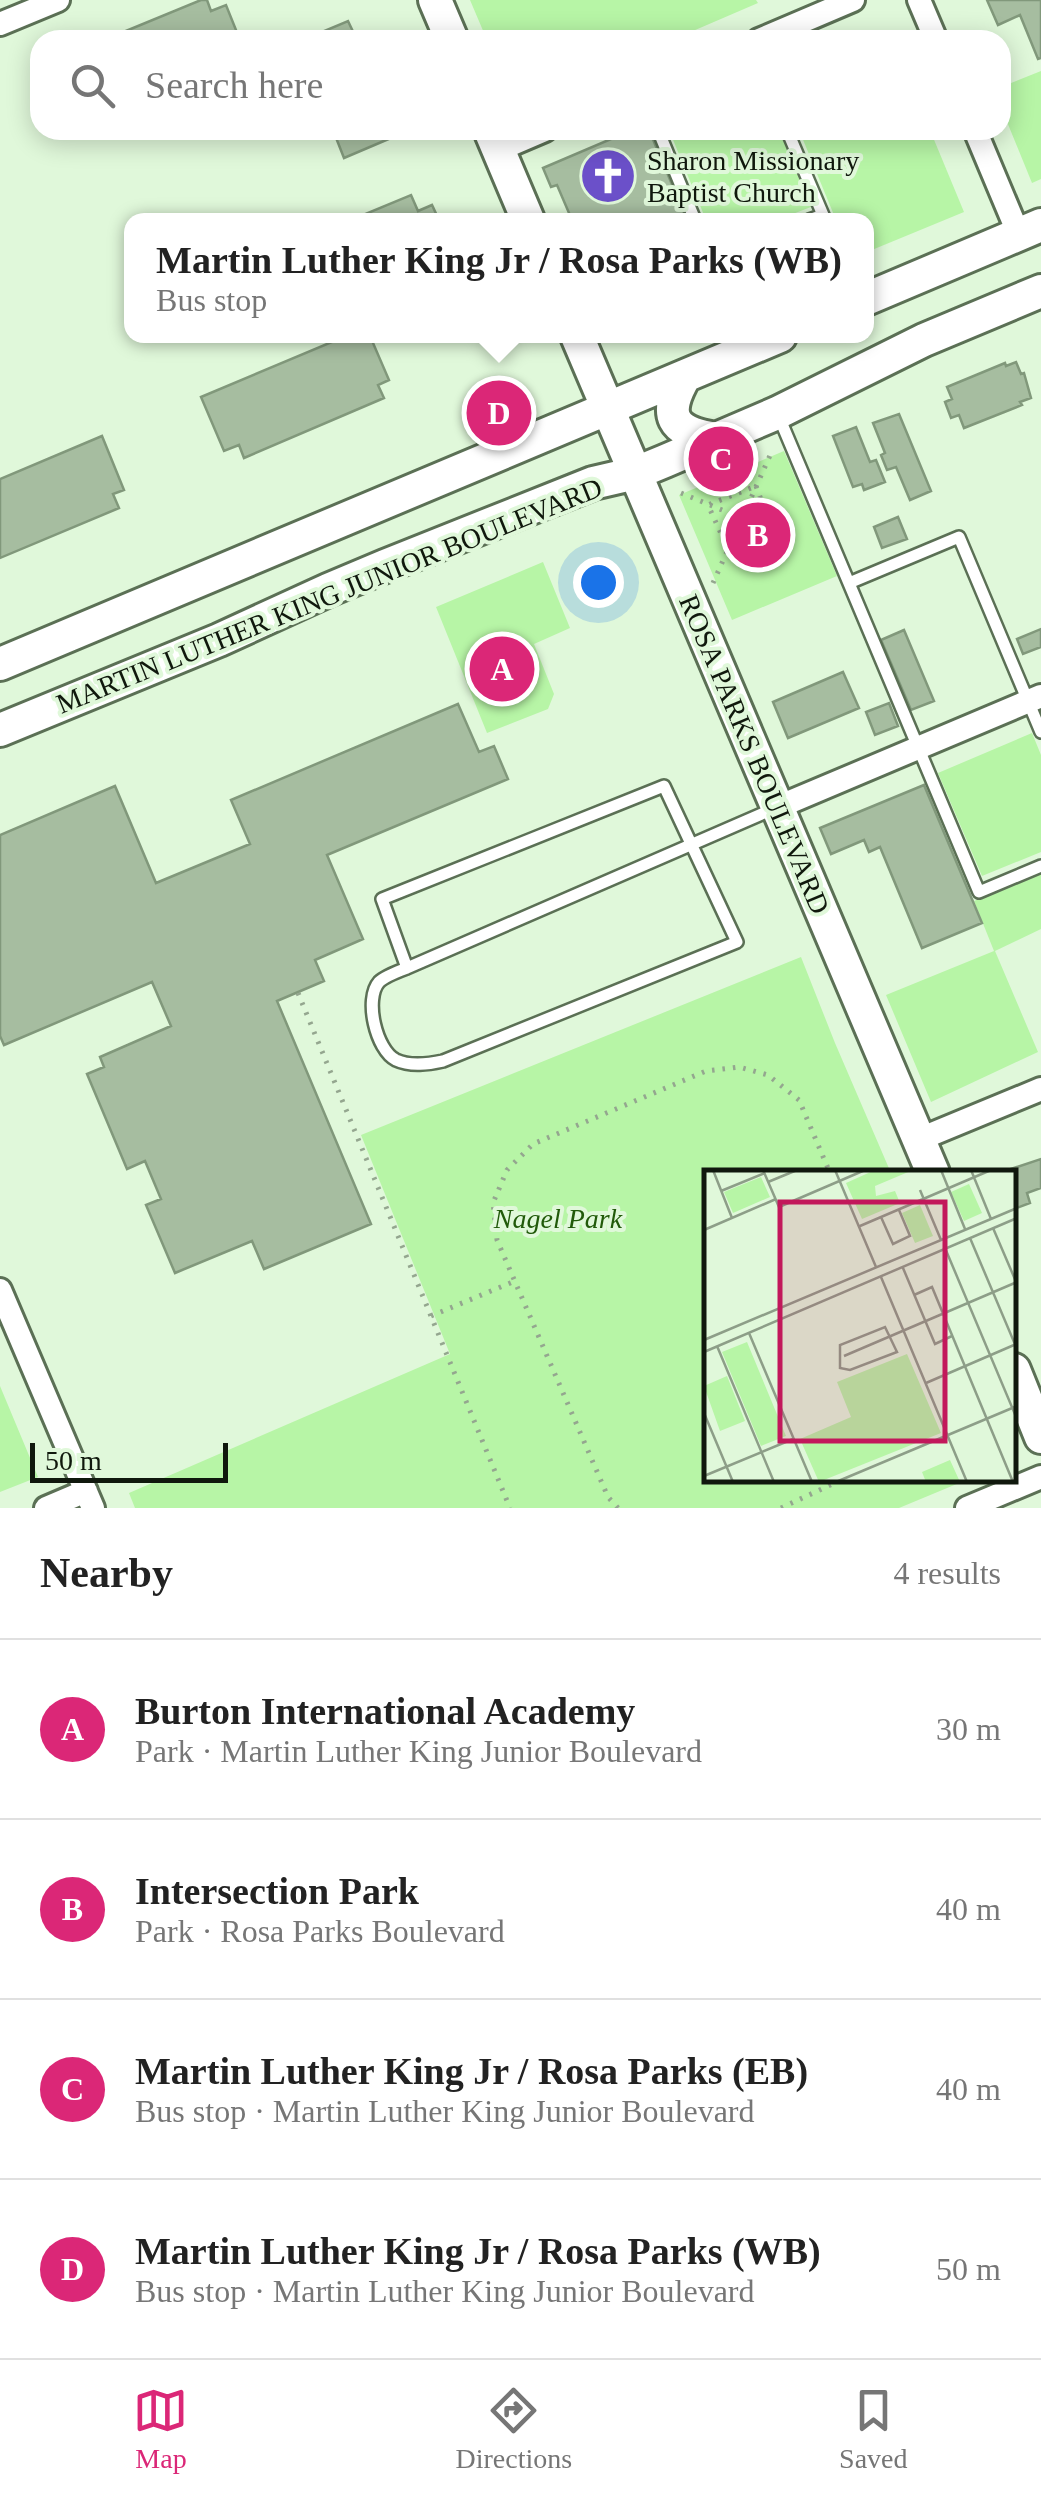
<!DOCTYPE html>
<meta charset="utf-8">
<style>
body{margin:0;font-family:"Times New Roman",serif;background:#f6f6f6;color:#222}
.scale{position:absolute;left:30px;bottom:25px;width:198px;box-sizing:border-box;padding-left:10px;border:5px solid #10180d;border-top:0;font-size:28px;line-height:35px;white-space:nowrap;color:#10180d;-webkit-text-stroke:8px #e0f8da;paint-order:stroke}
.you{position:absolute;left:598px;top:582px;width:35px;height:35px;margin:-25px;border:8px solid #fff;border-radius:50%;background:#1a73e8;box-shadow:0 0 0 15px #1a73e833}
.badge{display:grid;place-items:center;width:65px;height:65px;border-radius:50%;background:#db2777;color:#fff;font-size:32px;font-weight:700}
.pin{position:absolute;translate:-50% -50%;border:5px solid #fff;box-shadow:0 2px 10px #0006}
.popup{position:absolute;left:124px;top:213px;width:750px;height:130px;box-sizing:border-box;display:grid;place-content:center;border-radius:20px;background:#fff;filter:drop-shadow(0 2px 8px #0005);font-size:32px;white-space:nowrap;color:#767676}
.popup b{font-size:38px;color:#222}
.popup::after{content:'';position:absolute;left:50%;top:100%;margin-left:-20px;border:20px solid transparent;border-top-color:#fff}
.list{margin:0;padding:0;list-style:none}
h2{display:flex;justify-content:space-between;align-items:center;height:130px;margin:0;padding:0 40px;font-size:42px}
h2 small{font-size:32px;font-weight:400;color:#767676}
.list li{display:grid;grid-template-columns:65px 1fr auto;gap:30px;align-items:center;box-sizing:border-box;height:180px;padding:0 40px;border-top:2px solid #e0e0e0}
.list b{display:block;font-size:38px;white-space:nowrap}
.list p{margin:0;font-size:32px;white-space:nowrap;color:#767676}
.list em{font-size:32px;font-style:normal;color:#767676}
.icon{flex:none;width:55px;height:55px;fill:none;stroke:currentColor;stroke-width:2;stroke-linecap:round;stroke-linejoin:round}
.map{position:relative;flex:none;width:1041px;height:1508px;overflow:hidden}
.search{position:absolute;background:#fff;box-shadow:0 5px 25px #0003;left:30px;right:30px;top:30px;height:110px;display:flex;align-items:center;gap:25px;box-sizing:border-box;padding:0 35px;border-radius:30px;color:#767676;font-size:38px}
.sheet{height:850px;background:#fff}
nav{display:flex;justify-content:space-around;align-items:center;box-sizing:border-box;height:140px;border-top:2px solid #e0e0e0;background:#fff;font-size:28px;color:#767676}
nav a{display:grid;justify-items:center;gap:5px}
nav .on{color:#db2777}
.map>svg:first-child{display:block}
.green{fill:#b7f5a6}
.building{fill:#a6bda0;stroke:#81987b;stroke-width:2.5}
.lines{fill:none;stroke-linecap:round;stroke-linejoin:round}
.lane-casing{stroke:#5b7055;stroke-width:16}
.street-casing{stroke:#5b7055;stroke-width:28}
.secondary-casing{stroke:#5b7055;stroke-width:38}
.path{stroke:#94a68f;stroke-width:5;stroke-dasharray:2.5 8;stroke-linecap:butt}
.lane{stroke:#fff;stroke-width:11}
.street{stroke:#fff;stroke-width:22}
.secondary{stroke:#fff;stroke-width:32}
.labels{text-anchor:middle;stroke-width:8;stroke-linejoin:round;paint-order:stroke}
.poi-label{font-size:28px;fill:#10180d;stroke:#e0f8da;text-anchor:start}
.street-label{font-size:28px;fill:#10180d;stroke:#e0f8da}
.park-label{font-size:28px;font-style:italic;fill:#215a0a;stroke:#e0f8da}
.inset-road{fill:none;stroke:#8d9e88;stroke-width:2.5}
.view{fill:#c2185b;fill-opacity:0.15;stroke:#c2185b;stroke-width:5}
.inset-edge{fill:none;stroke:#10180d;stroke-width:5}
</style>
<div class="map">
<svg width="1041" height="1508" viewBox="0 0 1041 1508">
<rect width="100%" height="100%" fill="#e0f8da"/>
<path class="green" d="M470,0H756L758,3L672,40H487Z
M1041,71V179L1032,183L1001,107V87Z
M669,130H779L811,207L777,220H706Z
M799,130H930L964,212L867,252L866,220H836Z
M784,451L837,576L732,620L679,495Z
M543,562L570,628L534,644L554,694L548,709L487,733L436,607Z
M1032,733L1041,755V852L982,876L938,773Z
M1041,873V929L995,951L1038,1052L931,1102L886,995L994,951L974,901Z
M801,957L835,1043L891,1173H706V1480L964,1481L899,1508H135L129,1493L450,1354L361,1135Z
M0,1386L38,1477L0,1492Z"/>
<path class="building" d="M201,0H207L211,11L226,5L240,40H104Z
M987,0H1041V58L1038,59L1020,15L998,25Z
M348,21L356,38L370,32L374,40H303Z
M333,130H396L398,135L344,158Z
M632,130H649L687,220H572L557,185L551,187L543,168Z
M411,195L418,211L432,205L439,220H360L358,217Z
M346,336H370L389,380L378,385L384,398L244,458L239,445L224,451L201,397Z
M1016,362L1021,374L1024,373L1031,398L1020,402L1022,405L964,428L959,415L951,418L945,402L952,399L947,387L1005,363L1006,366Z
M899,414L931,491L910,500L896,467L887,470L881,455L885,453L873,423Z
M856,427L870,462L876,460L885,482L864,490L862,484L853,487L833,436Z
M102,436L124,490L113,494L119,508L0,558V479Z
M898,517L907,539L882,548L874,527Z
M1041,629V647L1023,654L1017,639Z
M904,630L934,701L911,710L881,640Z
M843,672L859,708L788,738L773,702Z
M889,703L898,726L875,735L866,712Z
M458,704L479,752L494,746L508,779L327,855L363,939L315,960L324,981L277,1001L371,1224L264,1269L252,1241L175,1273L146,1205L161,1199L145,1161L127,1169L87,1074L104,1067L100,1057L171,1026L152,982L4,1045L0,1036V835L115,786L156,883L250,844L231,800Z
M924,785L982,923L922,948L880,847L869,852L864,840L831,854L820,828Z
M1041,1159V1188L1027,1193L1030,1203L1014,1209V1173H999Z"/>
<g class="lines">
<g class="lane-casing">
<path id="lane" d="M658,130L695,220
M787,130L823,215L809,220
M779,417L979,892L1041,866
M849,583L959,537L1041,732
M407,968L382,899L664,786L737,942L443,1061C429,1064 411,1067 396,1060C376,1050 364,999 379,982C385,976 399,971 407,968L773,809"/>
</g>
<g class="street-casing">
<path id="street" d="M919,0L936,40
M0,24L58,0
M759,40L853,0
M975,130L1019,235
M498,150L545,130
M778,807L1041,696
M920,1139L1041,1089
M0,1290L93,1508
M46,1508L86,1491
M967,1508L1041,1477"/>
</g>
<g class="secondary-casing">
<path id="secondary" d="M435,0L452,40
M490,130L528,220
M866,299L1041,225
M577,336L933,1173
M685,376C662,415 671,432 716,439
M0,664L780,336
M0,730L219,640L328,590L385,566L593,483L636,473L665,461L777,413L924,340L1041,291
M1014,1370L1041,1437"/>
</g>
<path class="path" d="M756,486L773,532L728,549L708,505Z
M681,493L780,534
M713,583L772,451
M298,993L510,1508
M431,1316L515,1281
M618,1508L608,1497L497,1240L493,1203L507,1170L533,1144L706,1071L739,1067L768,1075L799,1100L830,1173
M781,1508L841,1480"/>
<use href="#lane" class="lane"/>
<use href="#street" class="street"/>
<use href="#secondary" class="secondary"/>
</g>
<defs>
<g id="church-disc" transform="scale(2.875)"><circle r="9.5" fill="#6b50c9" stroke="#e0f8da"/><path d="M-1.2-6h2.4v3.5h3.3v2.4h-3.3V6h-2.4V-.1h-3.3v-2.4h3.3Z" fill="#fff"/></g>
</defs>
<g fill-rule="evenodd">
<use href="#church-disc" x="608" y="176"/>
</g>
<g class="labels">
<g class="poi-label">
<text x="647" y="170">Sharon Missionary<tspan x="647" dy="32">Baptist Church</tspan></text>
</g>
<g class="street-label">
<text transform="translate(329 595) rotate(-22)" y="10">MARTIN LUTHER KING JUNIOR BOULEVARD</text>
<text transform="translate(755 754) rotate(67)" y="10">ROSA PARKS BOULEVARD</text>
</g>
<g class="park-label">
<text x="558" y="1228">Nagel Park</text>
</g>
</g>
<g transform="translate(704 1170)">
<rect width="312" height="312" fill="#e0f8da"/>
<path d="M171,0H209L171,16L172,26L191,21L196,33L158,49L142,13ZM57,7L66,27L29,43L20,22ZM265,14L278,43L260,51L247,22ZM216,35L229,66L211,73L198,43ZM43,172L82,266L57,276L18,182ZM203,184L237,263L115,312L96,269L147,247L133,212ZM23,206L41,251L16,261L0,216ZM246,290L256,312H222L218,302Z" fill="#b7f5a6"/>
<path class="inset-road" d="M9,0L28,48M59,0L75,37L161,0M131,0L172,97M237,0L261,59M267,0L287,49M64,12L93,0M216,20L237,70M17,21L61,3M177,47L189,74L206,66L195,40M156,56L287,0M289,58L313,114M0,60L72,29M266,68L313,179M241,78L313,249M199,98L231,174L248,166M177,107L263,312M210,125L228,117L309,312M181,157L193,182L146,200L136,198V175ZM45,163L108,312M0,170L313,38M13,176L70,312M0,182L313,48M140,186L313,112M222,213L310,175M0,243L29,312M0,306L89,269M132,312L313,236"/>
<path class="view" d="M76,32H241V271H76Z"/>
<rect width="312" height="312" class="inset-edge"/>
</g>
</svg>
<div class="scale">50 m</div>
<div class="you"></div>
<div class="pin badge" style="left:502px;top:669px">A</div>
<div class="pin badge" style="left:758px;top:535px">B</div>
<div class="pin badge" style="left:721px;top:459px">C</div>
<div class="pin badge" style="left:499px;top:413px">D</div>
<div class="popup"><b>Martin Luther King Jr / Rosa Parks (WB)</b>Bus stop</div>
<div class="search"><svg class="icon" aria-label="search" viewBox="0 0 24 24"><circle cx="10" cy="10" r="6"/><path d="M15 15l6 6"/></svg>Search here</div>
</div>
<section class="sheet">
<h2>Nearby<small>4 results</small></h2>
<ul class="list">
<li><span class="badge">A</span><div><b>Burton International Academy</b><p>Park · Martin Luther King Junior Boulevard</p></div><em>30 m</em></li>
<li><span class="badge">B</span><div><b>Intersection Park</b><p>Park · Rosa Parks Boulevard</p></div><em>40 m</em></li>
<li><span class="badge">C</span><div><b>Martin Luther King Jr / Rosa Parks (EB)</b><p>Bus stop · Martin Luther King Junior Boulevard</p></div><em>40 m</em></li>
<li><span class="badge">D</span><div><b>Martin Luther King Jr / Rosa Parks (WB)</b><p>Bus stop · Martin Luther King Junior Boulevard</p></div><em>50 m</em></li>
</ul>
</section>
<nav>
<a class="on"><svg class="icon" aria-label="map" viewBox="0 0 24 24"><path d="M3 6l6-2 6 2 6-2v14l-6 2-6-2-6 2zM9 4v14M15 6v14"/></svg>Map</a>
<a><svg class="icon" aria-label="directions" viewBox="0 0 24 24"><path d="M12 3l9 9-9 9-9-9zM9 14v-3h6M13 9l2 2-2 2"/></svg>Directions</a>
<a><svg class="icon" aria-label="saved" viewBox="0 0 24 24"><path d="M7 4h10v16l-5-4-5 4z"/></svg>Saved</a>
</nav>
